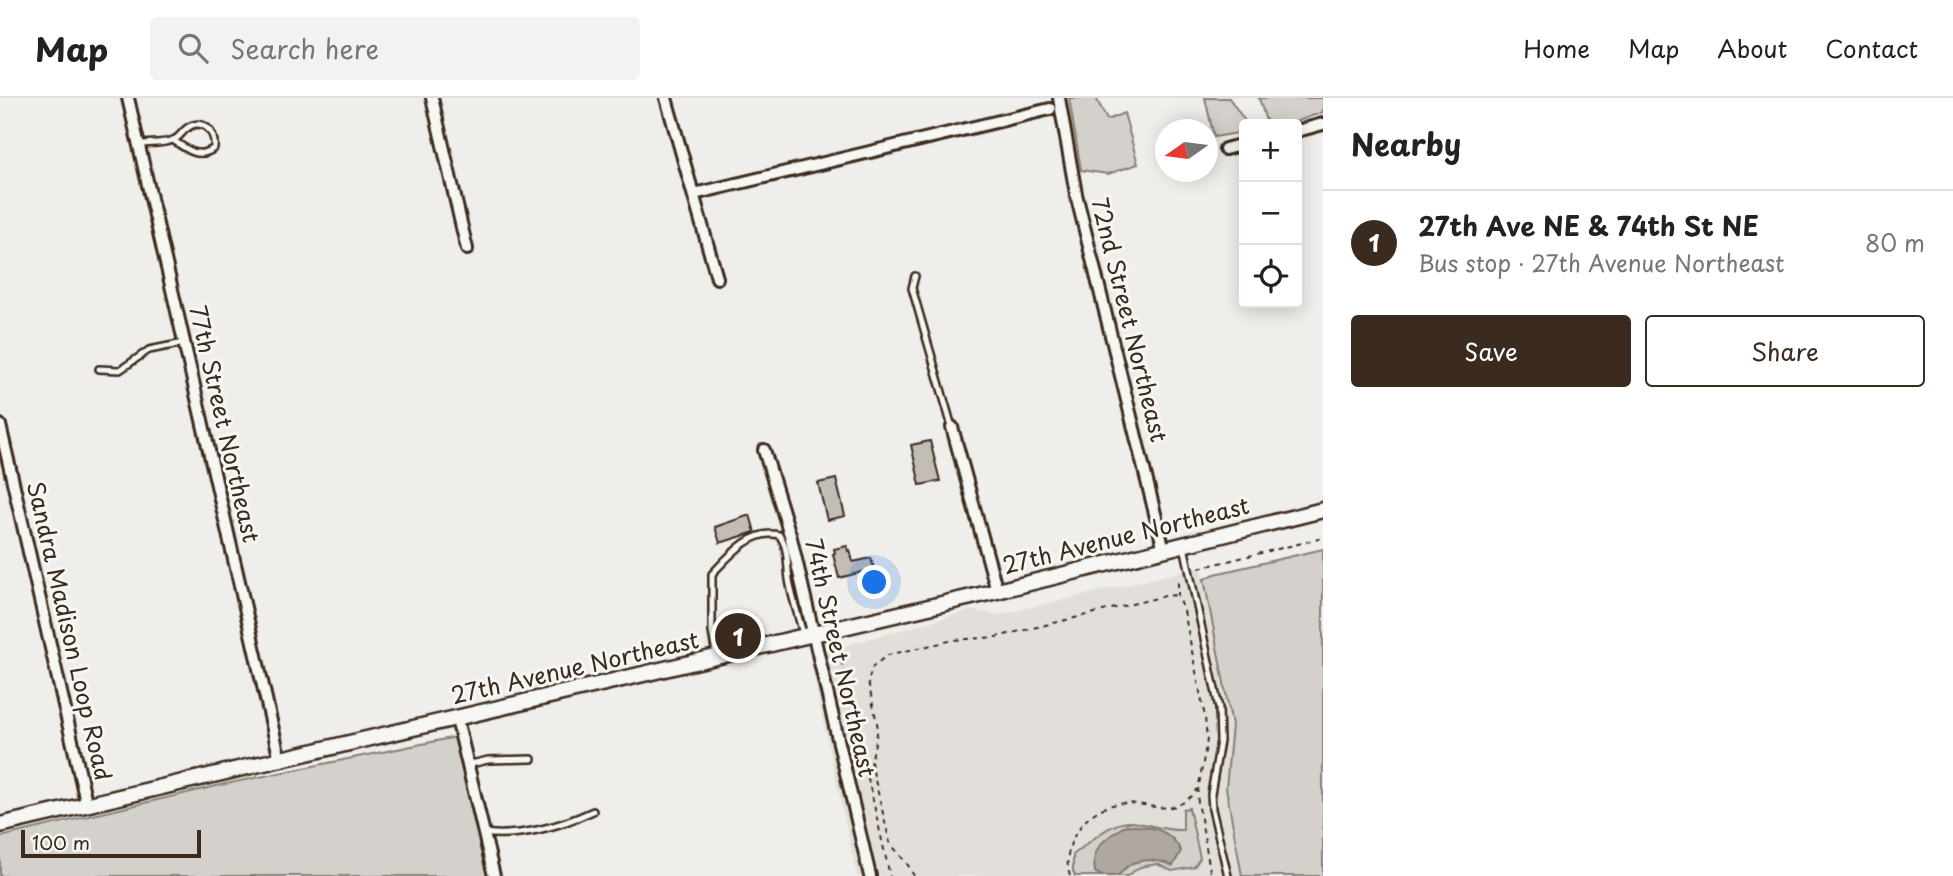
<!DOCTYPE html>
<meta charset="utf-8">
<style>
body{margin:0;font-family:"Playpen Sans",sans-serif;background:#f2f2f2;color:#222}
.controls{position:absolute;right:21px;top:21px;display:grid;overflow:hidden;border-radius:7px;box-shadow:0 4px 18px #0003}
.controls button{width:63px;height:63px;display:grid;place-items:center;padding:0;border:0;border-bottom:2px solid #e0e0e0;background:#fff;color:#222;font:35px sans-serif}
.compass{position:absolute;left:1155px;top:21px;width:63px;height:63px;border-radius:50%;background:#fff;box-shadow:0 4px 18px #0003;rotate:256deg}
.scale{position:absolute;left:21px;bottom:18px;width:180px;box-sizing:border-box;padding-left:7px;border:4px solid #3b2a1e;border-top:0;font-size:19px;line-height:24px;white-space:nowrap;color:#3b2a1e;-webkit-text-stroke:5px #f6f6f2;paint-order:stroke}
.you{position:absolute;left:875px;top:485px;width:24px;height:24px;margin:-18px;border:5px solid #fff;border-radius:50%;background:#1a73e8;box-shadow:0 0 0 10px #1a73e833}
.badge{display:grid;place-items:center;width:46px;height:46px;border-radius:50%;background:#3b2a1e;color:#fff;font-size:23px;font-weight:700}
.pin{position:absolute;translate:-50% -50%;border:4px solid #fff;box-shadow:0 2px 7px #0006}
.list{margin:0;padding:0;list-style:none}
h2{display:flex;justify-content:space-between;align-items:center;height:91px;margin:0;padding:0 28px;font-size:30px}
h2 small{font-size:23px;font-weight:400;color:#767676}
.list li{display:grid;grid-template-columns:46px 1fr auto;gap:21px;align-items:center;box-sizing:border-box;height:105px;padding:0 28px;border-top:2px solid #e0e0e0}
.list b{display:block;font-size:26px;white-space:nowrap}
.list p{margin:0;font-size:23px;white-space:nowrap;color:#767676}
.list em{font-size:23px;font-style:normal;color:#767676}
.actions{display:flex;gap:14px;padding:21px 28px}
.actions a{flex:1;padding:16px 0;border:2px solid #3b2a1e;border-radius:7px;text-align:center;font-size:24px;color:#3b2a1e}
.actions .main{background:#3b2a1e;color:#fff}
.icon{flex:none;width:38px;height:38px;fill:none;stroke:currentColor;stroke-width:2;stroke-linecap:round;stroke-linejoin:round}
.map{position:relative;flex:none;width:1323px;height:778px;overflow:hidden}
header{display:flex;align-items:center;gap:42px;box-sizing:border-box;height:98px;padding:0 35px;background:#fff;border-bottom:2px solid #e0e0e0}
header strong{font-size:33px}
nav{display:flex;gap:38px;margin-inline-start:auto;font-size:24px}
.search{width:490px;height:63px;background:#f2f2f2;display:flex;align-items:center;gap:18px;box-sizing:border-box;padding:0 24px;border-radius:7px;color:#767676;font-size:26px}
main{display:flex}
aside{flex:1;background:#fff}
.map>svg:first-child{display:block}
.built{fill:#e2dfdb}
.green{fill:#d4d1cc;stroke:#887e75;stroke-width:2}
.water{fill:#afa8a1;stroke:#81766d;stroke-width:2}
.building{fill:#c2bdb7;stroke:#3b2a1e;stroke-width:2}
.lines{fill:none;stroke-linecap:round;stroke-linejoin:round}
.service-casing{stroke:#3b2a1e;stroke-width:10}
.minor-casing{stroke:#3b2a1e;stroke-width:16}
.tertiary-casing{stroke:#3b2a1e;stroke-width:19}
.path{stroke:#3b2a1e;stroke-width:2;stroke-dasharray:5 5;stroke-linecap:butt}
.service{stroke:#f6f6f2;stroke-width:5}
.minor{stroke:#f6f6f2;stroke-width:10}
.tertiary{stroke:#f6f6f2;stroke-width:14}
.labels{text-anchor:middle;stroke-width:6;stroke-linejoin:round;paint-order:stroke}
.street-label{font-size:23px;fill:#3b2a1e;stroke:#f6f6f2}
</style>
<header>
<strong>Map</strong>
<div class="search"><svg class="icon" aria-label="search" viewBox="0 0 24 24"><circle cx="10" cy="10" r="6"/><path d="M15 15l6 6"/></svg>Search here</div>
<nav><a>Home</a><a>Map</a><a>About</a><a>Contact</a></nav>
</header>
<main>
<div class="map">
<svg width="1323" height="778" viewBox="0 0 1323 778">
<rect width="100%" height="100%" fill="#efeeea"/>
<filter id="ink" filterUnits="userSpaceOnUse"><feTurbulence type="fractalNoise" baseFrequency=".0143" numOctaves="2"/><feDisplacementMap in="SourceGraphic" scale="14" xChannelSelector="R" yChannelSelector="G"/><feConvolveMatrix kernelMatrix="1 2 1 2 8 2 1 2 1" color-interpolation-filters="sRGB"/></filter>
<g filter="url(#ink)">
<path class="built" d="M1202,469L1232,627L1226,690L1242,778H857L809,558L971,512L999,517Z"/>
<path class="green" d="M1069,0H1099L1097,2L1107,22L1124,15L1138,66L1108,76L1081,72Z
M1205,0H1229L1247,26H1244V34L1214,39Z
M1259,0H1323V14L1289,26L1266,23Z
M1323,451V778H1242L1226,690L1232,627L1204,481L1215,476Z
M456,639L488,778H0V739L225,686Z
M1189,710L1200,760L1194,769L1172,773L1157,766L1140,769L1127,778H1075L1073,773V757C1089,745 1111,722 1132,724C1150,726 1165,733 1183,732V711Z"/>
<path class="water" d="M1126,727C1150,729 1169,729 1181,753L1173,768C1161,762 1144,760 1131,766C1126,768 1122,775 1117,778H1102L1095,774C1090,747 1107,740 1126,727Z"/>
<path class="building" d="M930,343L940,383L920,387L911,347Z
M836,381L845,418L827,422L818,385Z
M750,417L755,434L720,445L715,429Z
M847,448L848,453L850,452L853,464L871,460L874,471L839,480L833,456L835,455L834,451Z"/>
<g class="lines">
<g class="service-casing">
<path id="service" d="M139,46C149,45 164,46 173,42C179,40 182,34 186,31C202,18 216,34 214,50C199,62 186,51 173,42
M915,178L912,190L952,329
M99,271L120,272L149,252L184,245
M1184,448L1219,610L1220,643L1211,696L1212,711L1228,778
M716,556L712,534V476C729,458 752,430 779,437C790,450 786,470 790,487C793,503 799,520 803,536
M467,667L488,662L532,661
M483,735C519,740 561,728 593,713"/>
</g>
<g class="minor-casing">
<path id="minor" d="M128,0L280,662
M432,0L467,151
M666,0L717,180
M1059,0L1076,96L1164,452
M1297,33L1323,26
M1225,51L1244,46
M694,96L1050,11
M0,327L87,708
M952,329L997,493
M764,352L791,440L870,778
M457,621L494,778"/>
</g>
<g class="tertiary-casing">
<path id="tertiary" d="M0,727L997,493L1323,412"/>
</g>
<path class="path" d="M1199,470L1323,440
M1178,484V497L1184,513L1205,619L1207,642L1197,698L1211,778
M837,543L890,778
M914,778L908,767L890,745L871,665L878,630L868,583L873,568L888,557L954,542L996,539L1165,498L1178,497
M1070,778C1060,749 1083,714 1112,707C1144,698 1171,727 1197,691"/>
<use href="#service" class="service"/>
<use href="#minor" class="minor"/>
<use href="#tertiary" class="tertiary"/>
</g>
</g>
<g class="labels">
<g class="street-label">
<text transform="translate(1129 222) rotate(76)" y="8">72nd Street Northeast</text>
<text transform="translate(224 326) rotate(77)" y="8">77th Street Northeast</text>
<text transform="translate(1126 438) rotate(-14)" y="8">27th Avenue Northeast</text>
<text transform="translate(69 533) rotate(77)" y="8">Sandra Madison Loop Road</text>
<text transform="translate(840 560) rotate(77)" y="8">74th Street Northeast</text>
<text transform="translate(575 570) rotate(-13)" y="8">27th Avenue Northeast</text>
</g>
</g>
</svg>
<div class="controls">
<button>+</button>
<button>−</button>
<button><svg class="icon" aria-label="locate" viewBox="0 0 24 24"><circle cx="12" cy="12" r="6"/><path d="M12 2v4M12 18v4M2 12h4M18 12h4"/></svg></button>
</div>
<svg class="compass" viewBox="-18 -18 36 36"><path d="M0-13l5 13h-10z" fill="#e53935"/><path d="M0 13l5-13h-10z" fill="#767676"/></svg>
<div class="scale">100 m</div>
<div class="you"></div>
<div class="pin badge" style="left:738px;top:538px">1</div>
</div>
<aside>
<h2>Nearby<small></small></h2>
<ul class="list">
<li><span class="badge">1</span><div><b>27th Ave NE &amp; 74th St NE</b><p>Bus stop · 27th Avenue Northeast</p></div><em>80 m</em></li>
</ul>
<div class="actions"><a class="main">Save</a><a>Share</a></div>
</aside>
</main>
